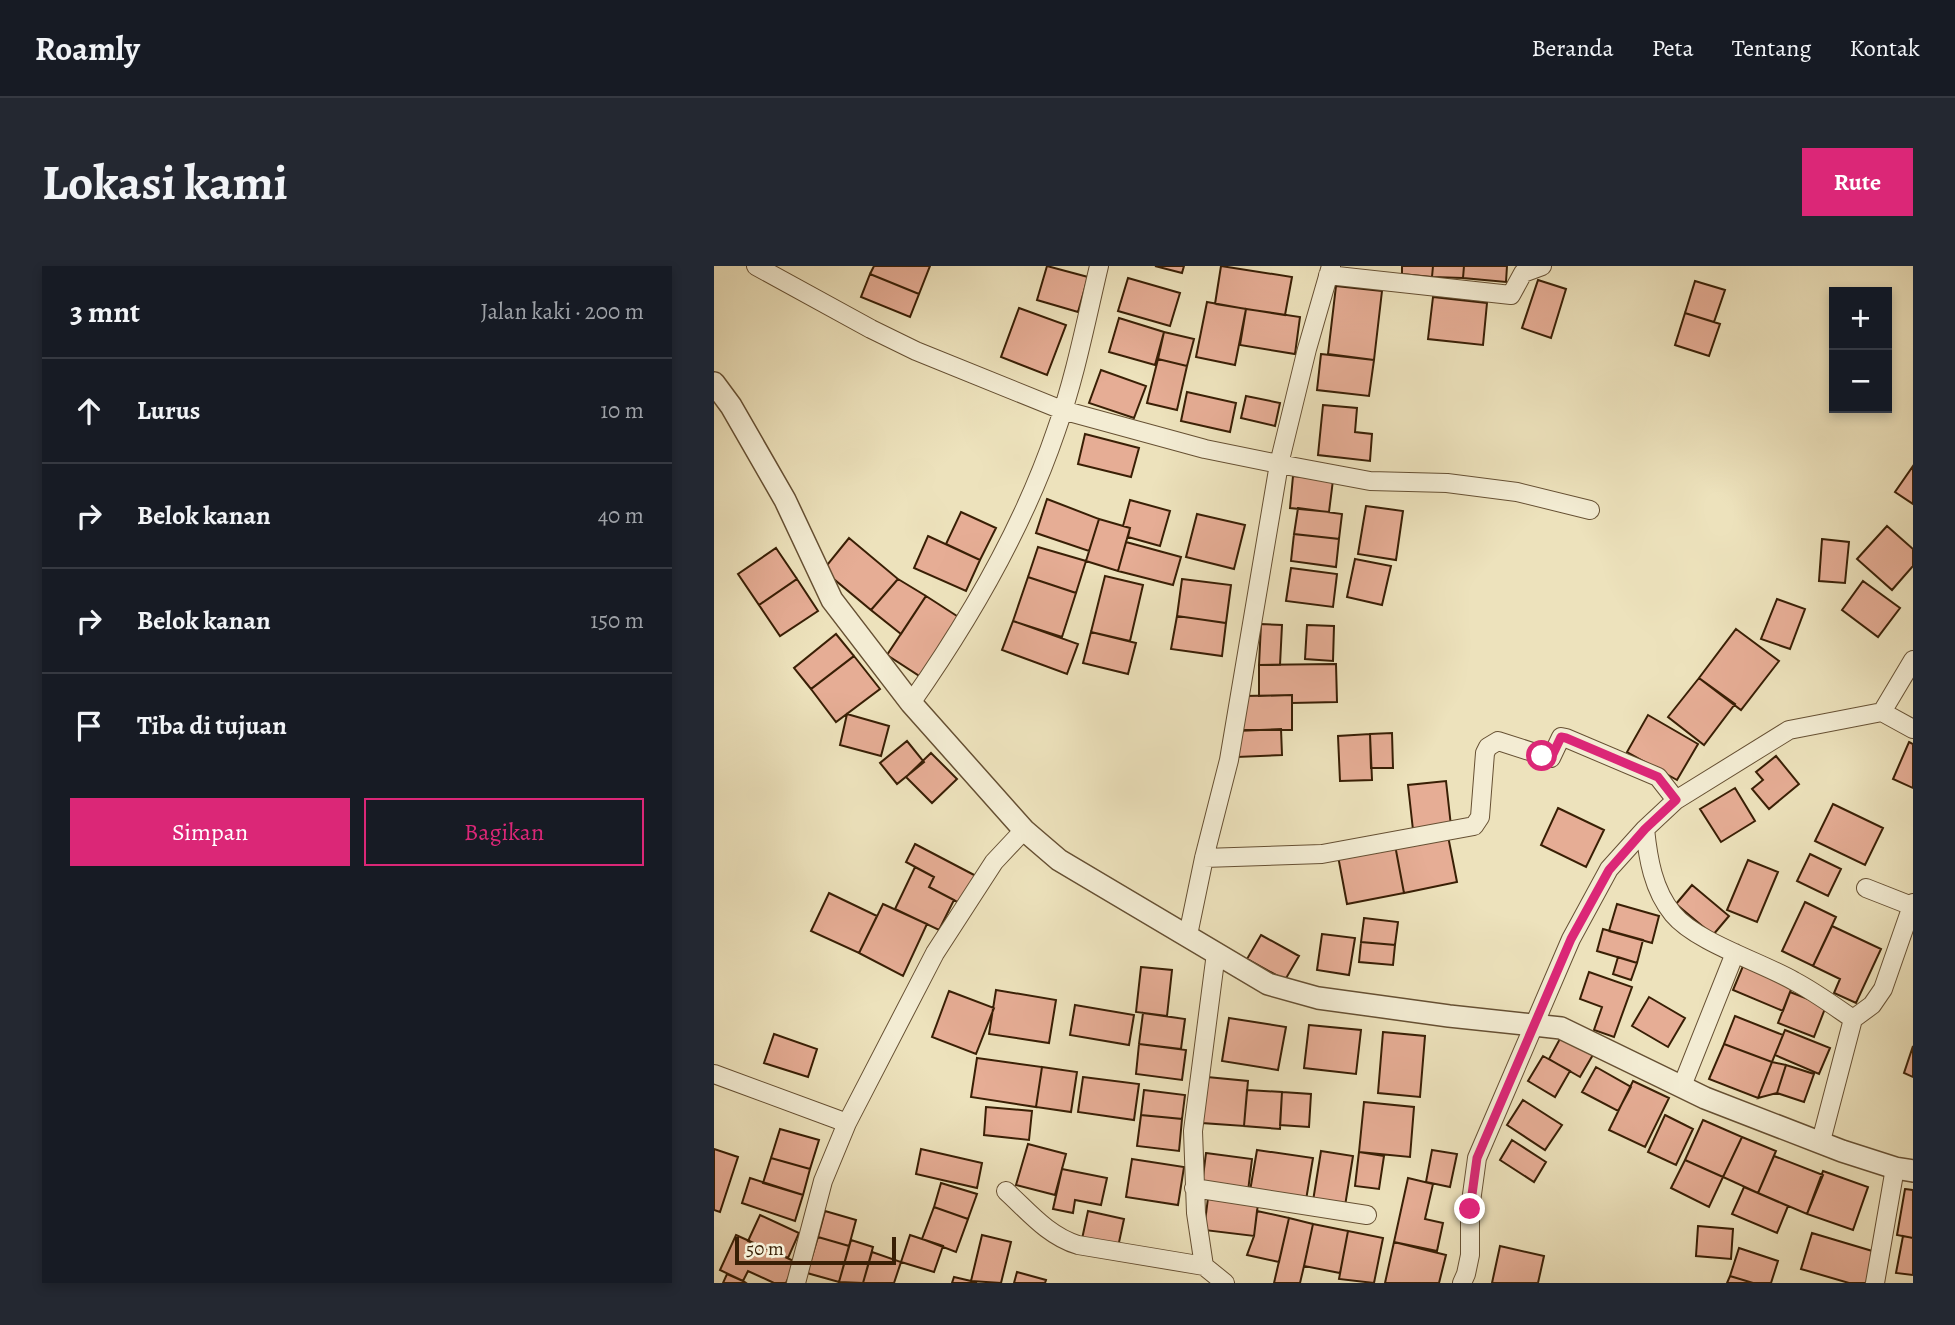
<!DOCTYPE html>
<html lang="id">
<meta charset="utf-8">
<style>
body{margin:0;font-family:Alegreya,serif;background:#242831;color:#f1f3f6}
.controls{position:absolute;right:21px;top:21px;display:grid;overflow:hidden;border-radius:0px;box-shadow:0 4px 10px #0003}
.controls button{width:63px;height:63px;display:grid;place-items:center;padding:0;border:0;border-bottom:2px solid #363941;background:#171b24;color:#f1f3f6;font:35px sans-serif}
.scale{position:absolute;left:21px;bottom:18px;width:161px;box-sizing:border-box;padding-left:7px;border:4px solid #391f05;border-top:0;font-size:19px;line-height:24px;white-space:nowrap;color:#391f05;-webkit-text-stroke:5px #f3ecd3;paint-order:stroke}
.stop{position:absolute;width:21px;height:21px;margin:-16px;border:5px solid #db2777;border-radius:50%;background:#fff}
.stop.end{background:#db2777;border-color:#fff;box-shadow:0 2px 7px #0008}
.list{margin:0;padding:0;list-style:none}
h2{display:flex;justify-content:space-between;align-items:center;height:91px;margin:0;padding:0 28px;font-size:30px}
h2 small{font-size:23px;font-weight:400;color:#9ea1a6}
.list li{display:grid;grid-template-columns:46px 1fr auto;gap:21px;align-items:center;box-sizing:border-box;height:105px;padding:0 28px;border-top:2px solid #363941}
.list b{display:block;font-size:26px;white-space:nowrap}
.list em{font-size:23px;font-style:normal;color:#9ea1a6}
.actions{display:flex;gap:14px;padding:21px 28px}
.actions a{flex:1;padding:16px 0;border:2px solid #db2777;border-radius:0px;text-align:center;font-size:24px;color:#db2777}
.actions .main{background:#db2777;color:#fff}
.icon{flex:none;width:38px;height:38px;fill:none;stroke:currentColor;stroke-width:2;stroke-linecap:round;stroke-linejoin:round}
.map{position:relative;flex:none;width:1199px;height:1017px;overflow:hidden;border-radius:0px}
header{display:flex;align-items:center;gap:42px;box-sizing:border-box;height:98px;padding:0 35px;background:#171b24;border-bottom:2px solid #363941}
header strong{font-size:33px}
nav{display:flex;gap:38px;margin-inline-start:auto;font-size:24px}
.intro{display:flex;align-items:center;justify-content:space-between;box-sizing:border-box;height:168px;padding:0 42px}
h1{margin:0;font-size:49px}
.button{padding:18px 32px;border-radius:0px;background:#db2777;color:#fff;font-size:24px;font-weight:700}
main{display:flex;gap:42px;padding:0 42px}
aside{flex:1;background:#171b24;border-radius:0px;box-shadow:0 4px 10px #0003}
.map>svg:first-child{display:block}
.building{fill:#e6ad95;stroke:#391f05;stroke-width:2}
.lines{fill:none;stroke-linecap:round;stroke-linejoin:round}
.minor-casing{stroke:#665033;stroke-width:20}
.tertiary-casing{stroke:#665033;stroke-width:24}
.minor{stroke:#f3ecd3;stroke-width:18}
.tertiary{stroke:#f3ecd3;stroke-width:21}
.route{stroke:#db2777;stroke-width:9}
</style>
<header>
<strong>Roamly</strong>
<nav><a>Beranda</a><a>Peta</a><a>Tentang</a><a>Kontak</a></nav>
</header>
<div class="intro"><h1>Lokasi kami</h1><a class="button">Rute</a></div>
<main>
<aside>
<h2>3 mnt<small>Jalan kaki · 200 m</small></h2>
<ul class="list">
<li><svg class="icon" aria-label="ahead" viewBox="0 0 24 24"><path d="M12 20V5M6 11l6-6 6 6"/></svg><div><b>Lurus</b></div><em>10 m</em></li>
<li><svg class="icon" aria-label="right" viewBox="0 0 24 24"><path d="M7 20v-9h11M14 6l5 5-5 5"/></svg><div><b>Belok kanan</b></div><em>40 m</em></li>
<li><svg class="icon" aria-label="right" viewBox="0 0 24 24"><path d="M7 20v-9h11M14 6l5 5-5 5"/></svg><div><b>Belok kanan</b></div><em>150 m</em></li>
<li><svg class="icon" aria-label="arrive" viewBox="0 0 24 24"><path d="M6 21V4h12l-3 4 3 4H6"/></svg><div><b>Tiba di tujuan</b></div></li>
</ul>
<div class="actions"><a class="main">Simpan</a><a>Bagikan</a></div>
</aside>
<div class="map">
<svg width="1199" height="1017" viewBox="0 0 1199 1017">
<rect width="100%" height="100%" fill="#ede2bc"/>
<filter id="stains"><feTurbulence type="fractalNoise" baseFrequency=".00286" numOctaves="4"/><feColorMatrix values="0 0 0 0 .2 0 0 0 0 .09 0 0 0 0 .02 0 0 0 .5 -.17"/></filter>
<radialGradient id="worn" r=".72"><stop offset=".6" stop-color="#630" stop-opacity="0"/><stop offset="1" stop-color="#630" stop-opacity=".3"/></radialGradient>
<path class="building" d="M160,0H216L205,28L156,8Z
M333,0L374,11L364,46L323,34Z
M441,0H470L468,7Z
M507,0L578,11L571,49L501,38Z
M688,0H719L718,11L688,8Z
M719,0H750L749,12L718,11Z
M750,0H793L792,16L749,12Z
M156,8L205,28L196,51L147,31Z
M414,12L466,27L456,60L404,45Z
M824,14L852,23L837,72L808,62Z
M981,15L1011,24L1000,56L971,47Z
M622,20L668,25L660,94L614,88Z
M719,31L773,37L769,79L714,73Z
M493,36L532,43L521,99L482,91Z
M305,42L352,59L333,109L287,91Z
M532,43L586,51L581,88L526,79Z
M971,47L1006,58L995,90L961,79Z
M405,52L450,66L441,99L395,86Z
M450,66L480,73L473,100L444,93Z
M607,88L660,94L655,130L603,124Z
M444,93L473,100L463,144L433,137Z
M387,104L432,120L420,152L375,137Z
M473,126L522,137L516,166L467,155Z
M532,130L566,137L561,160L527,152Z
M609,139L643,142L641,166L658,168L656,195L604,189Z
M371,168L425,182L417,211L364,198Z
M1199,200V238L1181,226Z
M579,210L619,214L615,246L576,242Z
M333,233L385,253L375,285L322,267Z
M416,234L456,245L446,280L414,271L416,262L409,260Z
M652,240L689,245L682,294L644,288Z
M584,242L628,248L625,273L580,268Z
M247,246L282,262L266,294L232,278Z
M483,248L531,259L520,303L472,291Z
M385,253L416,262L404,305L372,295Z
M1173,260L1199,283V300L1178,324L1143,293Z
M580,268L625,273L622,301L577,295Z
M214,270L266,294L252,325L200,302Z
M135,272L184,313L157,344L109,304Z
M1108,273L1135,276L1131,317L1105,315Z
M412,276L467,291L459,319L404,305Z
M324,281L372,295L362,327L314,311Z
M62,282L83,313L45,339L24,308Z
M641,293L677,300L668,339L633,331Z
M577,302L623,308L619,341L572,335Z
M391,310L429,319L416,375L377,366Z
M314,311L362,327L348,371L299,355Z
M83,313L104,345L66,370L45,339Z
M184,313L212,330L187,368L157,344Z
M468,313L517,319L512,357L463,350Z
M1149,315L1186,342L1164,371L1128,344Z
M212,330L246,352L207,411L173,389Z
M1063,333L1091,343L1076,383L1047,373Z
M463,350L512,357L508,390L457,383Z
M299,355L364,378L353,408L288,384Z
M547,358L568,359L566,399H545Z
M593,359L620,360L619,395L591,393Z
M1022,363L1065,395L1027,444L985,412Z
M377,366L422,377L414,408L369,397Z
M122,368L140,390L97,423L80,402Z
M140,390L166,423L122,456L97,423Z
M622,398L623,436L578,437V429L545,430V399Z
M985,412L1021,438L990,479L954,451Z
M578,429V464H529V430Z
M133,448L175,460L167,490L126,479Z
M934,449L984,478L963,514L913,486Z
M567,463L568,489L523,491L522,465Z
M678,467L679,502H657L656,468Z
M656,468L658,514L626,515L624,470Z
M193,475L210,496L183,518L166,497Z
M1195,476L1199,478V522L1179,513Z
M217,487L243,513L218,537L192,511Z
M1062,490L1085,518L1055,543L1038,523L1049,514L1042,506Z
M732,515L737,560L699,564L694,519Z
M1021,522L1041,555L1007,576L986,543Z
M1119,538L1169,562L1151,599L1101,575Z
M844,542L890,564L872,601L827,579Z
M734,570L743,616L690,627L681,579Z
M201,578L264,611L249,639L215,621L220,611L192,596Z
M681,579L690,627L633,638L624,590Z
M1096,588L1127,603L1114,630L1083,615Z
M1034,594L1064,606L1043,656L1013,644Z
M201,601L220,611L215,621L240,634L225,664L181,643Z
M978,619L1015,650L999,669L962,638Z
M115,627L163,650L145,687L97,665Z
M1091,636L1122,651L1099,700L1068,685Z
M169,638L213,658L189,710L145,687Z
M903,638L945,650L938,677L895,665Z
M650,652L684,656L681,679L647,676Z
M1118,660L1167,683L1142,737L1120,727L1126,713L1099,700Z
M889,663L929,674L923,697L883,685Z
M608,668L641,672L635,709L603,704Z
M547,669L585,690L571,714L533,693Z
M647,676L681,679L679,699L645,696Z
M904,691L923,697L917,714L899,708Z
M1029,700L1078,721L1069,745L1019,724Z
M427,701L458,704L453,750L422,746Z
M875,706L918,721L900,771L880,764L888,741L866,733Z
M282,724L342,734L335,777L275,768Z
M235,725L280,742L262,788L218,771Z
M1076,726L1112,740L1100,771L1064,757Z
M935,731L971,752L954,781L918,760Z
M361,739L420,749L415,779L356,769Z
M429,747L471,753L467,783L425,778Z
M1021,750L1069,769L1058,796L1010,778Z
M515,752L572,761L564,804L508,795Z
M595,759L647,764L642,808L590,802Z
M1071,764L1116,782L1105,808L1061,789Z
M669,766L711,770L706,831L664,827Z
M60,768L103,783L94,811L50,797Z
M848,769L880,787L866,811L835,793Z
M425,778L472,784L468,814L422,808Z
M1010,778L1058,796L1044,832L995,813Z
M1199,780V811L1190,807Z
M829,790L856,805L841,831L814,815Z
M263,792L328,801L322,841L257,831Z
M1058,796L1072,799L1063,827L1044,832Z
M1072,799L1100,808L1090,836L1063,827Z
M328,801L363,806L357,846L322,841Z
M882,801L917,821L904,845L868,826Z
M369,811L425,818L420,854L364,846Z
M493,811L534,815L530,860L488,857Z
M919,815L955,832L931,881L895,864Z
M430,824L471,829L468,853L427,849Z
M533,824L568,826L566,863L530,860Z
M568,826L597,828L595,861L566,859Z
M809,834L848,859L831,884L793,859Z
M650,836L700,841L696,891L645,886Z
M272,841L318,845L315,874L270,869Z
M427,849L468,853L465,885L423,880Z
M951,849L979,863L962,899L934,886Z
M989,854L1028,871L1009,911L971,894Z
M66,863L105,874L96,903L57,892Z
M1028,871L1062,885L1044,927L1009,911Z
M798,874L832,896L820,916L786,894Z
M314,878L352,888L341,929L302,919Z
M0,883L24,891L6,946L0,944Z
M207,883L268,897L263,922L202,908Z
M543,884L599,892L592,934L536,925Z
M718,884L743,888L736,921L712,916Z
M607,885L639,890L631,940L599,935Z
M645,886L670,890L665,923L641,920Z
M492,887L538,893L534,925L488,919Z
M1060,890L1109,909L1093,948L1044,927Z
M57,892L96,903L89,929L49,917Z
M418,893L470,901L464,939L412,931Z
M971,894L1009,911L995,941L957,922Z
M348,903L393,912L387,939L361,934L359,947L339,943Z
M1109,905L1154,921L1139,964L1093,948Z
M36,912L89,929L81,955L28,937Z
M694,912L719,918L711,953L729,957L723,985L680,976Z
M227,917L263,928L254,953L220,941Z
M1030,921L1074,940L1063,967L1018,948Z
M1191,923L1199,924V972L1183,969Z
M494,932L544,938L540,970L490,964Z
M220,941L254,953L242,986L208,973Z
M111,945L142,954L135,980L104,971Z
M374,945L410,953L404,981L368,973Z
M543,945L575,952L565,996L533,989L540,970Z
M46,949L85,967L74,992L34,975Z
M575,952L599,958L590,1000L586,1017H560Z
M599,958L634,965L626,1007L590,1000Z
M984,960L1019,963L1017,993L982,990Z
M634,965L669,972L660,1017L625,1013Z
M1098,967L1165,987L1156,1017H1135L1087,1003Z
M22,969L82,996L72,1017H60L34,1005L29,1015L6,1004Z
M196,969L229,980L220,1006L187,996Z
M268,969L297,976L287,1017L257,1015Z
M1189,970L1199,972V1009L1182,1007Z
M104,971L135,980L125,1016L93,1007Z
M137,974L159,981L149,1017L125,1016Z
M680,976L732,989L725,1017H671Z
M786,980L830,990L824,1017H778Z
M1025,982L1064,995L1057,1017H1039L1016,1010Z
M158,986L187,996L180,1017H149Z
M303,1006L332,1014L331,1017H300Z
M13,1008L29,1015L32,1017H9Z
M1016,1010L1039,1017H1013Z
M240,1011L257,1015L263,1017H238Z"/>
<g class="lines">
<g class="minor-casing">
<path id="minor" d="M42,0L157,63L202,85L348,144L491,183L565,198L656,215L733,217L803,226L876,244
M614,9L797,29L809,7L828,0
M197,437C256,353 309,262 342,165C361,112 372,55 385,0
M1168,446L1199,463
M931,563C934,592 939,624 959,648C982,676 1047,696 1080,715C1101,726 1120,740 1139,753
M490,592L608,588L760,560L766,551L771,487L774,481L784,475L837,492L847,471L852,472L944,511L962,534
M1152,622L1198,640
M474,669L490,592L515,494L565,198L593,83L617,0
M502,687L479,865L482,947L490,1000L511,1017
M0,808L133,857
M968,820L1021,687
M1107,875L1139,753L1158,739L1169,723L1199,637
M480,922L653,949
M292,925C314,945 334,970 364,979L490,1000
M82,1017L109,915L133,857L221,687L280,596L310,564
M748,1017L752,1008L756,989V943L763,892L857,673L895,603L931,563L962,534L1075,464L1168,446L1199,394
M1161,1017L1181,902"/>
</g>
<g class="tertiary-casing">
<path id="tertiary" d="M0,117L17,140L71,234L118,334L197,437L310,564L345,594L554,718L604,732L735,750L847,762L991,832L1128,885L1181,902L1199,905"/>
</g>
<use href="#minor" class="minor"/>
<use href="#tertiary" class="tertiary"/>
</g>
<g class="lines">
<path class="route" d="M756,943L763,892L857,673L895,604L931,563L962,534L944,511L852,472L847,471L837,492L828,490"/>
</g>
<rect width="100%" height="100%" filter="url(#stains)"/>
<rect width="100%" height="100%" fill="url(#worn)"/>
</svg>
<div class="controls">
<button>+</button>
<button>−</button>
</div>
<div class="scale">50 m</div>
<div class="stop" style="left:828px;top:490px"></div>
<div class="stop end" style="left:756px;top:943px"></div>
</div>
</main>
